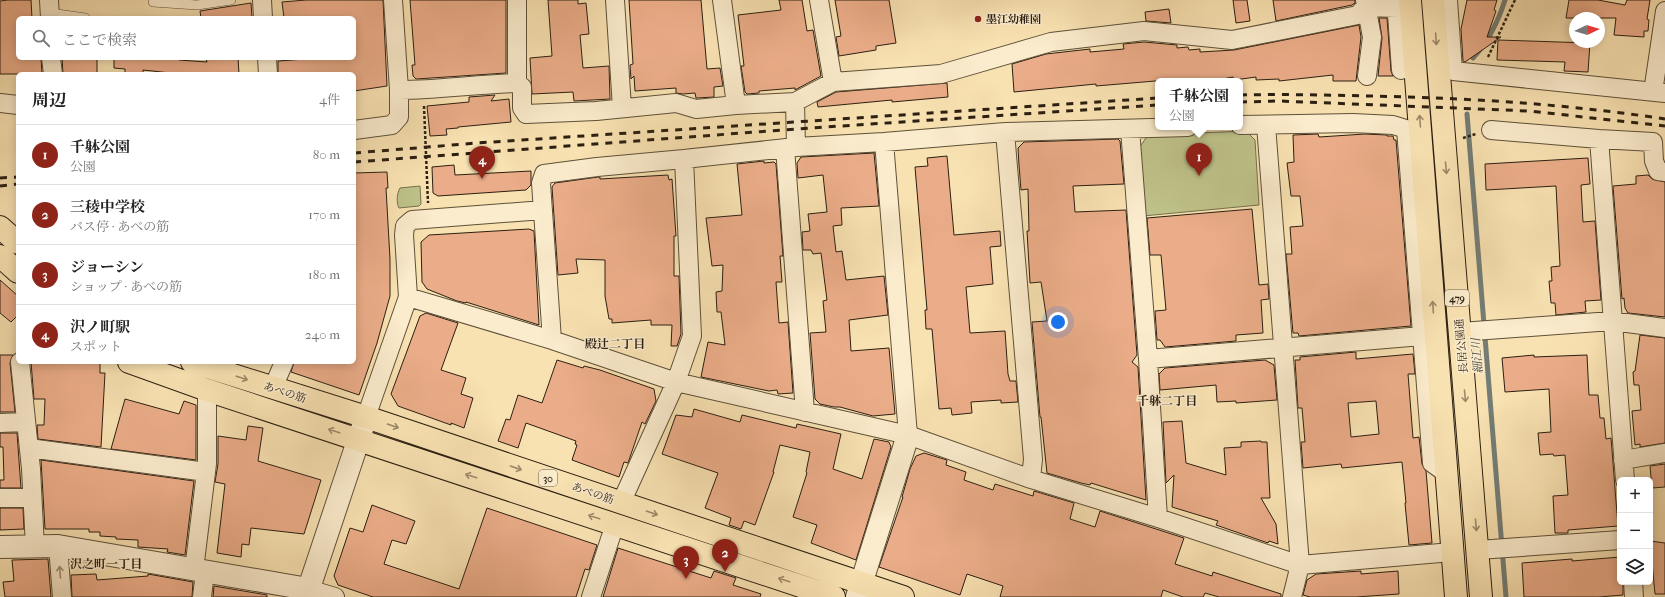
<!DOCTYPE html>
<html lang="ja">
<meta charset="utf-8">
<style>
body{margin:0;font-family:"IM FELL French Canon","Noto Serif JP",serif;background:#f2f2f2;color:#222}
.controls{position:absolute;right:12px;bottom:12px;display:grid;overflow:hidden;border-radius:6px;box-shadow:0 2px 10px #0003}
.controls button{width:36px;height:36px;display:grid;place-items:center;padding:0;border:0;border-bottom:1px solid #e0e0e0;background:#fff;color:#222;font:20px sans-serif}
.compass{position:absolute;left:1569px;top:12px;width:36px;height:36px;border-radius:50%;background:#fff;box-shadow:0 2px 10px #0003;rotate:86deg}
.you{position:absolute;left:1058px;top:322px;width:14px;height:14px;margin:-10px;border:3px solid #fff;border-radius:50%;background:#1a73e8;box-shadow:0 0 0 6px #1a73e833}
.badge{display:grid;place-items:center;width:26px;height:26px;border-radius:50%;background:#8f2418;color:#fff;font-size:13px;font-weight:700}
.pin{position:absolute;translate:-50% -33px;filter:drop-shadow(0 1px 2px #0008)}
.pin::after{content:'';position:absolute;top:21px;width:14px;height:12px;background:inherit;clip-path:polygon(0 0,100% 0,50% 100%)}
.popup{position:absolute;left:1155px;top:78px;width:88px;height:52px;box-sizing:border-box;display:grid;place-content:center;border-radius:6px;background:#fff;filter:drop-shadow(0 1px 3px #0005);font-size:13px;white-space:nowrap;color:#767676}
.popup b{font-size:15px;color:#222}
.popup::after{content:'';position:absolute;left:50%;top:100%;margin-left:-8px;border:8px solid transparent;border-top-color:#fff}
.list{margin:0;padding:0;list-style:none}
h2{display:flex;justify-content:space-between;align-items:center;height:52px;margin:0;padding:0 16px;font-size:17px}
h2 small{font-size:13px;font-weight:400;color:#767676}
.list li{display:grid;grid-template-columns:26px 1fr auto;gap:12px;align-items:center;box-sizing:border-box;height:60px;padding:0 16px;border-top:1px solid #e0e0e0}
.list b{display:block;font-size:15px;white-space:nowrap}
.list p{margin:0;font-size:13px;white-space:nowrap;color:#767676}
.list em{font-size:13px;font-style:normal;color:#767676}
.icon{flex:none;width:22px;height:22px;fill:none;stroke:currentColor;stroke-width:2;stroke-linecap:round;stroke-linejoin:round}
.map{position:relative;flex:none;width:1665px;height:597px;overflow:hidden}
.search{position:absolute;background:#fff;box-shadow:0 2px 10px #0003;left:16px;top:16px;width:340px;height:44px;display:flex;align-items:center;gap:10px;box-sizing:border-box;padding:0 14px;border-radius:6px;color:#767676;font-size:15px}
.panel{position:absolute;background:#fff;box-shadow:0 2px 10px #0003;left:16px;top:72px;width:340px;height:292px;border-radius:6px}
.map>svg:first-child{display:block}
.park{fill:#bfc38a;stroke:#75714e}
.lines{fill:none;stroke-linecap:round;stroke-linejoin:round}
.stream{stroke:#737d75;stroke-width:5}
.building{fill:#ebad89;stroke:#2b1f11;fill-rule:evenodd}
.service-casing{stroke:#5e5039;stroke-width:10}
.minor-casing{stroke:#5e5039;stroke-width:20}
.tertiary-casing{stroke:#5e5039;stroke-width:24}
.primary-casing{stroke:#2b1f11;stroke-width:24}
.trunk-casing{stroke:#2b1f11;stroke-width:24}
.path{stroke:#2b1f11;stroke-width:2.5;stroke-dasharray:3 2;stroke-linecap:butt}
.service{stroke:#fbeccd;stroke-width:9}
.minor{stroke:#fbeccd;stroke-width:18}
.tertiary{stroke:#fbeccd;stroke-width:22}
.primary{stroke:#f9e2b2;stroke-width:22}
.trunk{stroke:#f9e2b2;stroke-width:22}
.rail{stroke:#2b1f11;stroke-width:3;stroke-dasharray:7 7;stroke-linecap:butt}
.oneway{stroke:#9c8a6a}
.oneway2{stroke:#9d9078}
.poi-dot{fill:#8f2418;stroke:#fbeccd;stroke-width:1.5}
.labels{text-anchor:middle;stroke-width:3;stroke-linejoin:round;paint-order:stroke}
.shield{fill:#fbeccd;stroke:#695c49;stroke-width:1}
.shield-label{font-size:10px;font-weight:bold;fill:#2b1f11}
.poi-label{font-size:11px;font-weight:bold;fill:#2b1f11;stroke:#fbeccd;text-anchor:start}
.street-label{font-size:11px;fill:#2b1f11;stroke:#fbeccd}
.neighbourhood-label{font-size:12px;font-weight:bold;fill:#2b1f11;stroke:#fbeccd}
.water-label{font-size:12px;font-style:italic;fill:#4f4e43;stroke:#fbeccd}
</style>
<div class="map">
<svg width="1665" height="597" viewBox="0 0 1665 597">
<rect width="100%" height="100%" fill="#f9e2b2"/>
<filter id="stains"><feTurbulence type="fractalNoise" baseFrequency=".005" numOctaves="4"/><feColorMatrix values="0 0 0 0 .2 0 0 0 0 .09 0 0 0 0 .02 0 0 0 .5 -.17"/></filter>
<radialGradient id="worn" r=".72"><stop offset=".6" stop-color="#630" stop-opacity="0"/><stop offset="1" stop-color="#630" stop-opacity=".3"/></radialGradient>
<path class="park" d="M1246,131L1255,140L1259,205L1143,216L1139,148L1148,135Z
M420,186L421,204L419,206L399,208C396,202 397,193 400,188Z"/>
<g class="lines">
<path class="stream" d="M1473,58C1489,41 1498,22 1505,0
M1467,114L1506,597"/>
</g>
<path class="building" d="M8,0H31L32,18H18V58H41L42,74H0V1Z
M306,0H383L387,86L354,91V74H278V61L319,58H354V18H284L282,2Z
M410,0H506V73L416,79L413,76L412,65H415Z
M548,0H578V4L586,3L589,34L580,35L583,68L609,66L610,99L574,101L573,92L532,94L530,58L552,56Z
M629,0H701L707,69L720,68L723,86L714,87V97L697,98H696L695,93L683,94L676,93V88L635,91L634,76L631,79L630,65L633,64Z
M779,0H802L807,31L813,30L821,76L795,90V88L759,91V93L747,94L745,92L741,66H744L738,15L781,10Z
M835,0H889L896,43L876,46V50L839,56L836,37L841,36Z
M1233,0H1247L1250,21L1236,23Z
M1273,0H1355V3L1352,5L1276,21Z
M1467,0H1497L1494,10L1496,11L1487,37H1501L1465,62L1463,61L1461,29Z
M1569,0H1598L1625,5L1627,0H1650L1647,19L1649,20L1648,31H1644V37L1614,35L1616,18H1566Z
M251,3L252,18H201L200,11Z
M1169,9L1171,23L1146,21L1145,12Z
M1379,18H1387L1391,71L1393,76H1378L1382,38Z
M1359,25L1361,37L1356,81H1333V75L1279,81V79L1256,80V77L1234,80L1233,77L1217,80L1167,81V80L1096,86V84L1014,92L1012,64L1046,54L1090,49V52L1124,49L1123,44L1144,42L1177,45V48L1188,47L1189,50L1200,49V52L1234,50Z
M1498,40L1590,43L1588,72L1564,71L1565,62L1497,60Z
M62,58H97V74H63Z
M114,58H180L179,60L207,62L206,58H238L239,74H180L143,70V74H125V69L114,68Z
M947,83L948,97L892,102V100L818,107L817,102L836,92Z
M495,95L491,101L509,99L511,122L458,127V128L446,129L447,135L430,136L427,106L469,102V97Z
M1318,134L1319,137L1365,134L1387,135V136H1393L1394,140H1396L1411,326L1299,336L1298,333H1293L1286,254H1292L1290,227L1303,226L1300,196H1291L1287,163L1294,162L1293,135Z
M1118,139L1120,141L1124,184L1073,186L1075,212L1126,210L1137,355L1132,362L1138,367L1146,500L1091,483L1090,485L1081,483L1047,473L1041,417H1040L1032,322L1047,321L1041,282L1030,283L1027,231H1029L1028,189L1021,190L1019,165L1018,148L1024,142Z
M874,153L879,206L841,208L842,225L833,226L836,252L842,251L846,280L884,276L888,315L849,320L851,351L889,348L895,414L873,416L840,407H834L820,404L815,399L810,333L826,332L823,301L827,300L821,253L813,254L811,250H803L802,232L810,231L808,214L827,212L823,175L798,178L797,163L801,157Z
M947,156L954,235L1000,231L1001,246L990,247L993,284L966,287L970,333L1005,331L1008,374L1010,381H1016L1018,402L1001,403V400L971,402L972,413L952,415L951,408L939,409L932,329H926L925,310H927L915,167L928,166L927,158Z
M1588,158L1590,184L1581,185L1583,222L1595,221L1601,300L1585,301L1586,312L1556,315L1555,303H1551L1549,281H1552L1551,267L1560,266L1556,186L1486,190L1485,164Z
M764,161V163L774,162L776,164L783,256H780L782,282H776L779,323L788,322L793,393L778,394L777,390L769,391L701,377L708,342L725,345L721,312H717L716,292L722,291L723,265L712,266L706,218L742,215L737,164Z
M454,165L455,175L531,171V185L526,190L438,196L433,193L432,167Z
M387,172L388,188H386L390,259V296L377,343L359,395L291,372L294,362H354V173Z
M668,175L669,180L672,179L676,236H674V276H679L681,334L677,346H671L672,325H651V320L612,323V319H609L605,296V260L576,259L578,273L558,275L552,187L555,183L598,177H600V179Z
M1648,175L1652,179L1665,182V317L1628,313L1625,308L1624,298L1622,299L1613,186L1636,184V176Z
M1252,209L1259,285L1268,284L1269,299L1261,300L1263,333L1236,335V341L1165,347L1160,340H1157L1155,311L1166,310L1161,255H1150L1147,218Z
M529,229L534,231L539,325L466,302V303L457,301L427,289L422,282L421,242L429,235Z
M0,280L18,296V315L11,322L0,313Z
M426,313L458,323L441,370L466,378L461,394L473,398L464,428L451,423V425L398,406L391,394L420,316Z
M1640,335L1665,338V443L1640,447V444L1635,445L1632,411L1641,410L1639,385H1634L1633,372L1635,371Z
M1356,352V359L1413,354L1415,374H1408L1413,438L1419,437L1422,464L1426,471L1432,543L1409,545L1405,503H1406L1402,462L1342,468L1341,464L1303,468L1301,442H1305L1302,408H1298L1295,360H1300V357ZM1376,401L1379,434L1351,437L1348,403Z
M0,355H13L10,363L15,412H0Z
M1534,355V357L1587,355L1589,395H1598L1600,418H1604L1606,439L1611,438L1618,526L1568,530V533H1555L1553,496L1568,495L1565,455L1554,456L1553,454L1540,455L1538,433L1551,432L1549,389L1505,392L1502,358Z
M557,360L583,368L584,366L600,370L654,389L656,401L645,424L642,422L628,463L624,462L619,477L572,460L577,445L575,444L576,441L526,423L518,448L498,441L506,419L510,420L518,395L542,403Z
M1265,360L1274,365L1277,400L1236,403V401L1217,402L1216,385L1160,390L1159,374L1165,368Z
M31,362L100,363V373H105L101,447L38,439L37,425H44L45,399H34Z
M125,399L179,414L184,401L196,405V460L111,449Z
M694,409L740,422L742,415L796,428L797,424L841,434L833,469L862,479L874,439L889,442L891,447L856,560L811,543L817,525L793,517L807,473L806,472L810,452L780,445L773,472H774L755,525L744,521L741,529L729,525L731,518L705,508L718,473L662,454L676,415L692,417Z
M1182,421L1186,463L1226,475L1224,448L1241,447V442L1261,441V442H1267L1270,498H1261L1276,524L1278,544L1269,541L1268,543L1216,525L1218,521L1172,507L1174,475L1166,483L1163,422Z
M248,426L263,428L258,461L321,480L304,534L251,528L249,545L242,544L241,557L217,553L225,484L215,482L218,464V436L246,440Z
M0,433H17L21,488H0V480H4L3,447H0Z
M924,453L947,460L946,465L966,472L964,480L993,490L995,484L1033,496L1034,491L1074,503L1070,519L1095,527L1100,511L1184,538L1175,564L1212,576L1213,572L1281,594V597H1219L1205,593L1203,597H1183L1163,590L1161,597H1000L1003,586L967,574L960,595L879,567L903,497H902L910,469L916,456Z
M41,460L194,481L185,555L167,552L168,549L138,547V540L116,539V537L100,536V532H89V529H45Z
M1665,464V487L1652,488L1650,466Z
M372,505L415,521L406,544L392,540L384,564L459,589L487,508L597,545L589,570L585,569L576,597H373L338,585L334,576L350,528L363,532Z
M0,508H23L24,529L0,530Z
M1650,541L1665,543V594H1655Z
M618,548L711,578L714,571L736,578L733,585L761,594L760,597H603Z
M1620,557V582H1623V595L1599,597H1524L1522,563L1572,559V561Z
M48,559L51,597H5L3,582L14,581L12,560Z
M1361,571V574L1398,571L1399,594L1356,597H1310L1303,595L1307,580L1316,574Z
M96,574L97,580L148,576V574L193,582L192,597H72L71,575Z
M214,586L267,595V597H213Z"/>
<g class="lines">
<g class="service-casing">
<path id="service" d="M153,2L197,5L231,0
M50,13L85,18"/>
</g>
<g class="minor-casing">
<path id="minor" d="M49,0L50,18
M262,0L263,18
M393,0L399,90
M517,0V83
M615,0L622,108
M722,0L736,105
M819,0L833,82
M1365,0L1372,37L1367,76
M1396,0L1401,70
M1448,0L1453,71L1665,93
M51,58L53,74
M267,58L268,74
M1653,92L1665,11
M795,102L796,147
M0,103L18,105
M1240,125L1353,123L1393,125L1406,129L1432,463L1446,473
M1266,125L1300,565L1292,597
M1130,129L1148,359L1158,518
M354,130L392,125L399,117V90C439,90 478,84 517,83L522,87V108L526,114L596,111L676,103L696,109L736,105L795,102L833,82L941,74L1051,42L1144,31L1232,40L1358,15L1365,7L1397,8
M1491,130L1599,139L1653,142L1654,161L1658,171L1665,172
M1005,132L1033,459L1031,479
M1599,139L1625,480
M884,142L908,435
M785,148L805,412
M684,159L796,147L884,142L1005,132L1188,127
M408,297L552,340L676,382L908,435L1031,479L1158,518L1300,565L1452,552
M1460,332L1612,321L1665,328
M552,340L541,183L544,174L597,167L684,159L692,336L676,382L621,503
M1148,359L1422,336
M20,362L31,469L35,547
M273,388L284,362
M366,417L408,297L404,235L405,226L412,220L543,210
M0,423L25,422
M29,448L206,472
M1623,460L1665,453
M0,498H32
M58,546L62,597
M1478,550L1620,540
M194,570L207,464V390
M1633,582L1634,597
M308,589L335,597
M202,597L205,572
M591,597L615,524"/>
</g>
<g class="tertiary-casing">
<path id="tertiary" d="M0,547L58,546L308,589
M306,597L366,417
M857,597L908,435"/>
</g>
<g class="primary-casing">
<path id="primary" d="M0,227L18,243
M0,256L18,272
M129,362L207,390L834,597
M192,362L366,417L903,597"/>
</g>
<g class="trunk-casing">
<path id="trunk" d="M1410,0L1456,597
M1433,0L1481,597"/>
</g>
<path class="path" d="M1488,57L1515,0
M424,106L428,203
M1463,138L1476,134"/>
<use href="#service" class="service"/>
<use href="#minor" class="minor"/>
<use href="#tertiary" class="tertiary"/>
<use href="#primary" class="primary"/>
<use href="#trunk" class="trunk"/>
<path class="rail" d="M1240,95C1283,94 1327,95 1370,96C1469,98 1567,104 1665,119
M1240,102L1279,101L1529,111L1665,126
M354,153L477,143L1158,98
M354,162L796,129L1158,105
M0,178L18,177
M0,186L18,184"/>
</g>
<defs><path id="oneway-shaft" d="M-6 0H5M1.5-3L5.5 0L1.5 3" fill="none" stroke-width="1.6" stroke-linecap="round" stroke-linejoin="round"/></defs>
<g class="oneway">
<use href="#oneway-shaft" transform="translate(1436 39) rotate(86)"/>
<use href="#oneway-shaft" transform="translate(1420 121) rotate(-94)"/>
<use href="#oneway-shaft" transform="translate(1446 168) rotate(85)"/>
<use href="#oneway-shaft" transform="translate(1433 307) rotate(-94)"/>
<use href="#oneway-shaft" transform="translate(242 378) rotate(18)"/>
<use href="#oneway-shaft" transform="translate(1465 396) rotate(85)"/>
<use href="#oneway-shaft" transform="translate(393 426) rotate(19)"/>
<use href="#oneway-shaft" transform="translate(334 431) rotate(-162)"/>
<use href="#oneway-shaft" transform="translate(516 468) rotate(19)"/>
<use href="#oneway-shaft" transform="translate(471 476) rotate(-162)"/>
<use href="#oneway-shaft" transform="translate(652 513) rotate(19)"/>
<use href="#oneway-shaft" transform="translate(594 517) rotate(-162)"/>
<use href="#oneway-shaft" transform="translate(1476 525) rotate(85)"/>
<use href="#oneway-shaft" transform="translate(784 580) rotate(-162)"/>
</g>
<use class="oneway2" href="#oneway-shaft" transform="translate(60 572) rotate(-94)"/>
<circle class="poi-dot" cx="978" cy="19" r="4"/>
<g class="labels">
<g class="shield">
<rect x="1445" y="290" width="24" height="16" rx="3"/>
<rect x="539" y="470" width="18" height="16" rx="3"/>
</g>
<g class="shield-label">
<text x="1457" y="302">479</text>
<text x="548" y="482">30</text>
</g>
<g class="poi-label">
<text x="986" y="23">墨江幼稚園</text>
</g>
<g class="street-label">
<text transform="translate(1461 346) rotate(-95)" y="4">長居公園通</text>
<text transform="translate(285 392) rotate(18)" y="4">あべの筋</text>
<text transform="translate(593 493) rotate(19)" y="4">あべの筋</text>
</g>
<g class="neighbourhood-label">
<text x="615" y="348">殿辻二丁目</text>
<text x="1167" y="405">千躰二丁目</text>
<text x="106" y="568">沢之町一丁目</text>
</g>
<g class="water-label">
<text transform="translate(1477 356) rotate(-95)" y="4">細江川</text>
</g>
</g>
<rect width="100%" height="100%" filter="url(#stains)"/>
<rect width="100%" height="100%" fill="url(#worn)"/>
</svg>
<div class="controls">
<button>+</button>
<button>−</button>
<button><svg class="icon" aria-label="layers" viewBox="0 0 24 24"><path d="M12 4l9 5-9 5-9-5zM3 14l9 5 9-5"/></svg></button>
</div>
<svg class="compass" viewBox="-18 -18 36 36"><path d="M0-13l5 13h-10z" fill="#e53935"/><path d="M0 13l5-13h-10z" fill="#767676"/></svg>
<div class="you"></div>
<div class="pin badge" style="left:1199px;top:176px">1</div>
<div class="popup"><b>千躰公園</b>公園</div>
<div class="pin badge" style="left:725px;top:572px">2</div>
<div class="pin badge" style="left:686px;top:579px">3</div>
<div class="pin badge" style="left:482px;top:179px">4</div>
<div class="search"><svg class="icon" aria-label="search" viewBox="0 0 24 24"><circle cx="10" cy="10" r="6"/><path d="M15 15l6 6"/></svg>ここで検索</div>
<section class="panel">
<h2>周辺<small>4件</small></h2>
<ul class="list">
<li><span class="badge">1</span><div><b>千躰公園</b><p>公園</p></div><em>80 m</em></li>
<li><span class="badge">2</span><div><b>三稜中学校</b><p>バス停 · あべの筋</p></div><em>170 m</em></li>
<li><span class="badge">3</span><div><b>ジョーシン</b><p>ショップ · あべの筋</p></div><em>180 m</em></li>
<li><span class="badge">4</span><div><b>沢ノ町駅</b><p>スポット</p></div><em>240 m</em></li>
</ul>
</section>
</div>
